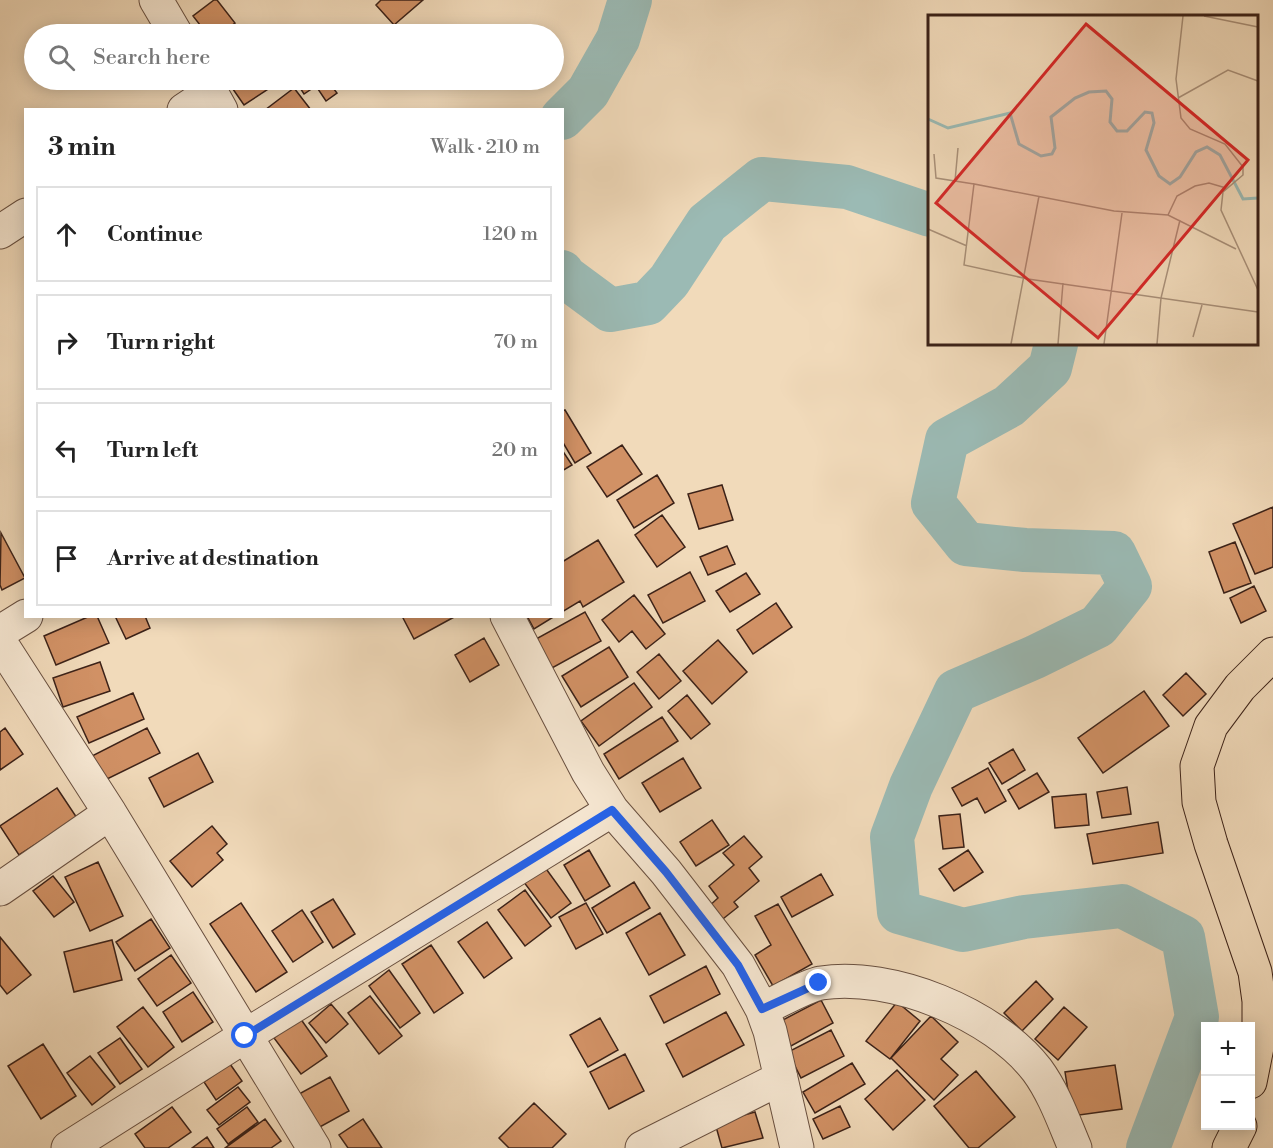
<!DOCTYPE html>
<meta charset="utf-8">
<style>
body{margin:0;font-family:"Libre Bodoni",serif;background:#f6f6f6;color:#222}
.controls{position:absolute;right:18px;bottom:18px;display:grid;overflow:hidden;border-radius:0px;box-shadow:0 3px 15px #0003}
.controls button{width:54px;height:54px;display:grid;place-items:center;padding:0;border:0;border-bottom:2px solid #e0e0e0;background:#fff;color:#222;font:30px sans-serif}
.stop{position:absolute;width:18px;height:18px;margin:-14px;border:4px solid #2563eb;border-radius:50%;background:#fff}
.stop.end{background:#2563eb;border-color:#fff;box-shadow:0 2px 6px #0008}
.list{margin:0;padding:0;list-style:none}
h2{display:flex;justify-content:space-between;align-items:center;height:78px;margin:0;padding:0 24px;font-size:26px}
h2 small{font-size:20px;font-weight:400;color:#767676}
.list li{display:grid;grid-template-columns:39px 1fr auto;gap:18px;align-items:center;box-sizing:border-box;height:96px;margin:0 12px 12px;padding:0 12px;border:2px solid #e0e0e0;border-radius:0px}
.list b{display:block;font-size:22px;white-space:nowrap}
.list em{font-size:20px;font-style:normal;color:#767676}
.icon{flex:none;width:33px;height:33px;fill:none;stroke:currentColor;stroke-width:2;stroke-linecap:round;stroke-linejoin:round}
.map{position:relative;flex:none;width:1273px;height:1148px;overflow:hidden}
.search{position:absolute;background:#fff;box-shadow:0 3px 15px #0003;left:24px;top:24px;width:540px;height:66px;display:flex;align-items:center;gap:15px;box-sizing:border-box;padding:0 21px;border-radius:33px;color:#767676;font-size:22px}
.panel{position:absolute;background:#fff;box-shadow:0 3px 15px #0003;left:24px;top:108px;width:540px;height:510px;border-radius:0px}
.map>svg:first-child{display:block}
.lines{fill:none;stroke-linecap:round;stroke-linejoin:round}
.river{stroke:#9bbab4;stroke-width:44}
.building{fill:#d19165;stroke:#3c2218;stroke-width:1.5}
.minor-casing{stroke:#695040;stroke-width:35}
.highway-casing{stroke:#3c2218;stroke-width:35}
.minor{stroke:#f6e7d2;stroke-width:33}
.highway{stroke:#f1daba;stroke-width:33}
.route{stroke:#2563eb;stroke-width:8}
.inset-river{fill:none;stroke:#9bbab4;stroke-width:3}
.inset-road{fill:none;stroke:#a99079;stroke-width:1.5}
.view{fill:#d62828;fill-opacity:0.15;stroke:#d62828;stroke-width:3}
.inset-edge{fill:none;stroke:#3c2218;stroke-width:3}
</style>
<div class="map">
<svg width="1273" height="1148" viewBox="0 0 1273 1148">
<rect width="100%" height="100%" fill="#f1daba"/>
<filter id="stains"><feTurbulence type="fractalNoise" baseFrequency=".00333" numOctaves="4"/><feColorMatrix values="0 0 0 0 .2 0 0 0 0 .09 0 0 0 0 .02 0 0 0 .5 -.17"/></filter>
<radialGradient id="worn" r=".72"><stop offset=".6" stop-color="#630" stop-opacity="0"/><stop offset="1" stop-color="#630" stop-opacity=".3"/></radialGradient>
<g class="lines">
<path class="river" d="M562,118L588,92L618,39L630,0
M562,272L564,276L610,310L648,303L669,281L707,223L762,179L847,187L930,215
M1056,344L1050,368L1009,406L947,440L933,503L966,544L1025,550L1114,553L1130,586L1098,626L1035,657L956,691L911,786L892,837L899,912L963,930L1024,917L1122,906L1183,937L1197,1017L1148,1148"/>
</g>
<path class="building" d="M214,0H217L235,23L220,34H207L193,16Z
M381,0H423L394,25L376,5Z
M231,80H282L244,105L228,82Z
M295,80H327L337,93L326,101L316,86L304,94Z
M294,88L311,110H265Z
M565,410L591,453L575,463L562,441V411Z
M622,445L642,474L607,497L587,467Z
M562,450L572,465L562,471Z
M657,475L674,503L634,528L617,500Z
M722,485L733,520L699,529L688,494Z
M1273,507V567L1255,574L1233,524Z
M662,515L685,547L657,567L635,535Z
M1,533L25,578L2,590L0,585Z
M598,540L624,582L583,607L580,601L562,612V562Z
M1235,542L1251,583L1224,593L1209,552Z
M727,546L735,564L708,575L700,557Z
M690,572L705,601L663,623L648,595Z
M746,573L760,594L730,612L716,591Z
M1254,586L1266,611L1241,623L1230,598Z
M634,595L665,634L646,649L632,631L619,642L602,620Z
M776,603L792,627L753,654L737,630Z
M585,612L601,641L552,668L536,639Z
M90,616H97L109,643L56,665L44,636Z
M115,616H145L150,628L126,639Z
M402,616H456L414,639Z
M527,616H555L534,629Z
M484,638L499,665L470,682L455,655Z
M718,640L747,672L712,704L683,671Z
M609,647L628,677L581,707L562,676Z
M659,654L681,681L659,699L637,672Z
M100,662L110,691L63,707L53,678Z
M1186,673L1206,694L1183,716L1163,695Z
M634,683L652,707L599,746L581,721Z
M1144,691L1169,726L1103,773L1078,738Z
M133,693L144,719L89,743L77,717Z
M687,695L710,724L691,739L668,711Z
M662,717L678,741L619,779L604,754Z
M5,728L23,754L0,770V732Z
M147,728L160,753L103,781L90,757Z
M1013,749L1025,770L1002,784L989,763Z
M198,753L213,782L164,807L149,778Z
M683,758L701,788L660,812L642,783Z
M988,768L1006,801L985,813L977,798L962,806L952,788Z
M1037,773L1049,792L1019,809L1008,790Z
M1127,787L1131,814L1102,818L1097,792Z
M57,788L77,818L19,855L0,826Z
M1086,794L1089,825L1055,828L1052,797Z
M960,814L964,847L943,849L939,816Z
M712,820L729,845L696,866L680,842Z
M1158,822L1163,853L1093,864L1087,834Z
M212,826L227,844L217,853L223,860L192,887L170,861Z
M744,836L762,857L749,868L759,881L734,902L738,907L719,922L707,908L718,898L709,886L734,865L723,853Z
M589,850L610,886L585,901L564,865Z
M968,850L983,872L954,891L939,869Z
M98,862L123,916L90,931L65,877Z
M544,866L571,903L551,918L523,881Z
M821,874L833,895L792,917L781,897Z
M53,876L74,902L54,917L33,891Z
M634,882L650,908L607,933L592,908Z
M525,890L551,926L525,946L498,910Z
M333,899L355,934L333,948L311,912Z
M241,903L287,972L256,992L210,924Z
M586,903L603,934L576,949L559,917Z
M778,904L812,964L773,986L755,955L771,945L755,916Z
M302,910L323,942L293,962L272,931Z
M660,913L685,955L649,975L626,933Z
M151,919L170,948L135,971L116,942Z
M487,922L512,958L484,978L458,942Z
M0,937L31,975L7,994L0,985Z
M112,940L122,980L74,992L64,952Z
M431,945L463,993L434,1013L402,964Z
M171,955L191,983L157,1006L138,979Z
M706,966L720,994L664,1023L650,996Z
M389,970L420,1013L400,1028L369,986Z
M1036,981L1053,999L1022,1031L1004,1013Z
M193,992L213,1022L182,1042L163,1012Z
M370,996L402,1036L379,1054L348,1013Z
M821,1000L833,1023L791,1046L779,1022Z
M897,1002L920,1021L890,1059L866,1041Z
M331,1004L348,1024L326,1043L309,1023Z
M143,1007L174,1047L148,1067L117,1027Z
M1064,1007L1087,1027L1058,1060L1035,1039Z
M726,1012L744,1045L683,1077L666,1044Z
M931,1016L958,1042L941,1059L958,1075L934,1100L891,1058Z
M300,1018L327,1056L301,1074L274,1038Z
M600,1018L618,1050L588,1067L570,1035Z
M831,1030L844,1056L801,1078L788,1052Z
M120,1038L142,1069L120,1084L98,1053Z
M43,1044L76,1096L41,1119L8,1066Z
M625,1054L644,1091L609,1109L590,1072Z
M90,1056L115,1087L92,1105L67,1073Z
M852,1063L865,1084L815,1113L803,1092Z
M230,1064L242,1081L216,1100L204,1082Z
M1115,1065L1122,1109L1072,1116L1065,1072Z
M897,1070L925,1100L893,1130L865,1099Z
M976,1071L1015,1117L978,1148H969L934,1106Z
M330,1077L349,1111L318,1128L299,1094Z
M238,1087L250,1102L219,1125L207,1110Z
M534,1103L566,1134L552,1148H509L499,1138Z
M840,1106L850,1127L823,1139L813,1119Z
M172,1107L191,1132L168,1148H145L135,1134Z
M247,1107L258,1122L228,1144L217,1129Z
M755,1112L763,1138L722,1148L715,1123Z
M265,1119L281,1141L271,1148H225Z
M363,1119L382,1148H348L339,1135Z
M207,1137L214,1148H192Z"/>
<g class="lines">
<g class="minor-casing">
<path id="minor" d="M156,0L176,34
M184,110L211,92L221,110
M0,232L26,215
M507,616L588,772L612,810L666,872L738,965L762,1009L770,1031L797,1148
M0,632L26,616
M0,642L110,813L314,1148
M0,889L110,813
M762,1009C778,1002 805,986 821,983C891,972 994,1014 1037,1070C1054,1093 1064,1122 1075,1148
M68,1148L245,1036L612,810
M642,1148L781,1078"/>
</g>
<g class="highway-casing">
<path id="highway" d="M1250,1082L1259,1037V1001L1255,972L1211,844L1199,802L1197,766L1211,726L1240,687L1273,654
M1229,1148L1240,1126"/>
</g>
<use href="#minor" class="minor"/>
<use href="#highway" class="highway"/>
</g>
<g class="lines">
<path class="route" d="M245,1036L612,810L666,872L738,965L762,1009L819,983"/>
</g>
<g transform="translate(928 15)">
<rect width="330" height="330" fill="#f1daba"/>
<path class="inset-river" d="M0,104L20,113L82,98L91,129L113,141L124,139L127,133L123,102L147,83L161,77L178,76L184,84L182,107L189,116H199L217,97L224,98L226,108L218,135L231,161L242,169L252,162L268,137L279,132L292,140L315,184L330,183"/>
<path class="inset-road" d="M255,1L248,64L253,103L262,114L297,129L315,152V160L295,177L293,195L330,275M276,1L330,12M250,83L300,55L330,66M6,139L8,163L46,169M27,166L30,133M240,200L249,181L267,171L281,168L298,173M0,214L39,231M308,234L240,200L186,196L46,169L36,250L100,264L330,297M265,322L274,290M83,329L111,181M130,329L135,268M176,329L194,198M229,329L233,283L252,205"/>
<path class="view" d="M158,9L320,145L170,323L8,188Z"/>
<rect width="330" height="330" class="inset-edge"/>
</g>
<rect width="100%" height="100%" filter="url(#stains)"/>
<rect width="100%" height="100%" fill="url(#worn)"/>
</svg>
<div class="controls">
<button>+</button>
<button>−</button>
</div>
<div class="stop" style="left:245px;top:1036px"></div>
<div class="stop end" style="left:819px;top:983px"></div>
<div class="search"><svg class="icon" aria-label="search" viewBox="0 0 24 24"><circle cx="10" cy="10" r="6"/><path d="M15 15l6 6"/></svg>Search here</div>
<section class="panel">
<h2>3 min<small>Walk · 210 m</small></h2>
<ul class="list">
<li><svg class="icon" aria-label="ahead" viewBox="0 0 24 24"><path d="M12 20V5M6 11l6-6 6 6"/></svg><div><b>Continue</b></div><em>120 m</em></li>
<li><svg class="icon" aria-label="right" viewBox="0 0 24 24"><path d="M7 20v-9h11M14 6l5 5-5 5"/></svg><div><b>Turn right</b></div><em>70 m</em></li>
<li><svg class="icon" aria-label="left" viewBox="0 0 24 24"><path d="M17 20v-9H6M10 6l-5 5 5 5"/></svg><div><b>Turn left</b></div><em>20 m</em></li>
<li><svg class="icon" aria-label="arrive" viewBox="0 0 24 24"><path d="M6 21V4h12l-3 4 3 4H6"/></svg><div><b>Arrive at destination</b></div></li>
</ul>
</section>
</div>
